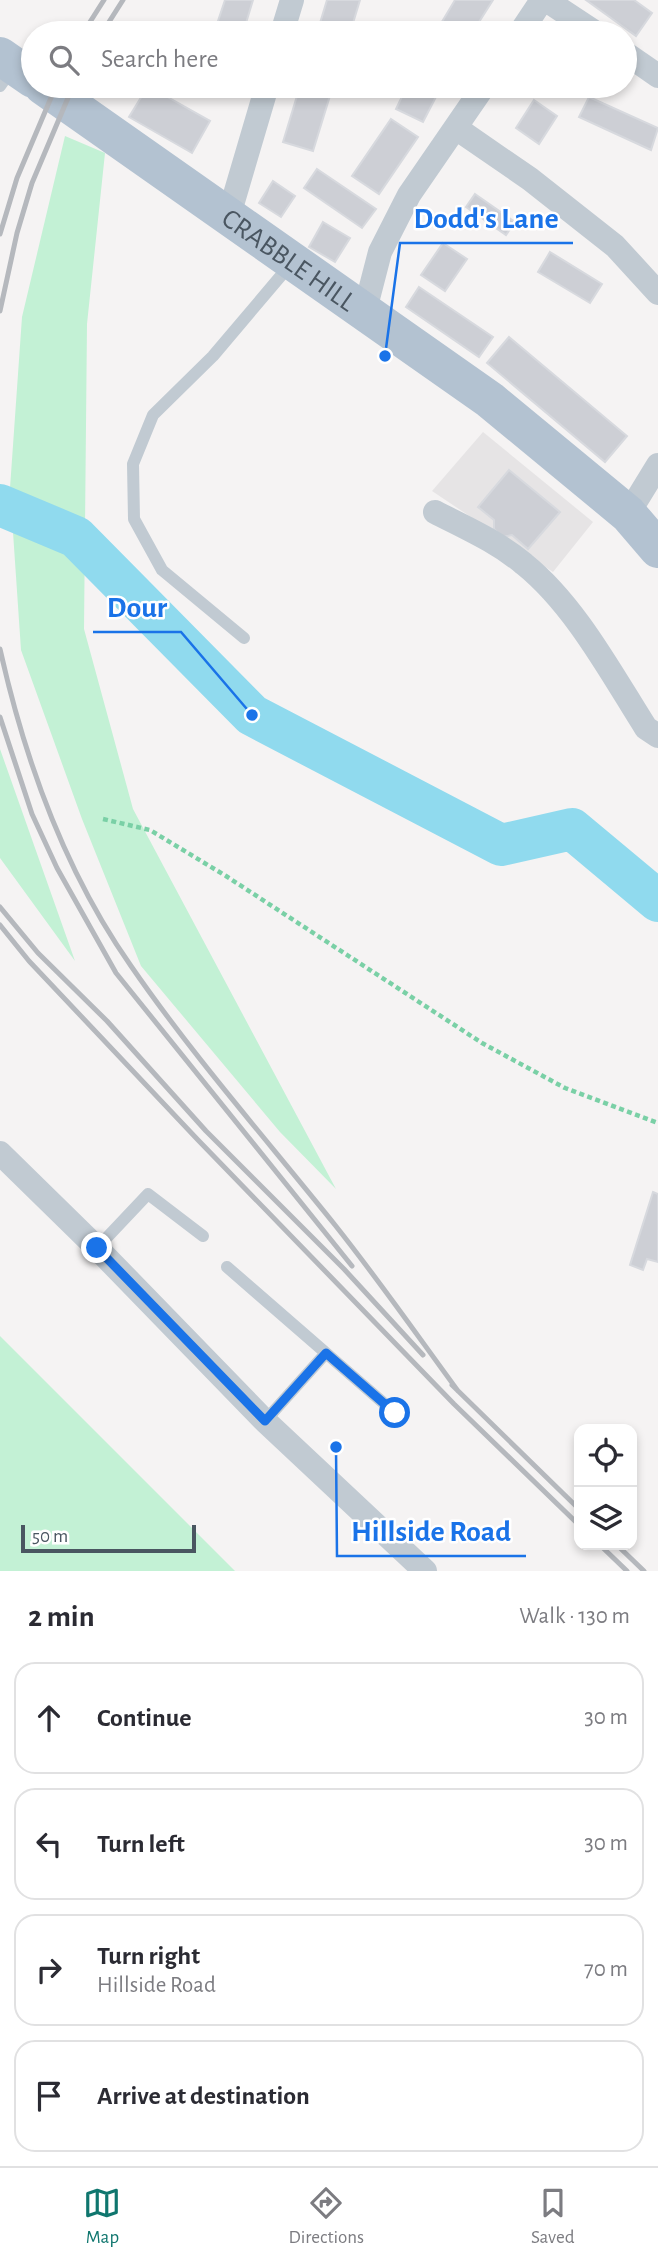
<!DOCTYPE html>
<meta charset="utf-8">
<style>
body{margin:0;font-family:"Alegreya Sans",sans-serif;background:#f7f7f7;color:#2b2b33}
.controls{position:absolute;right:21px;bottom:21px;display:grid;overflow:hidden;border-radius:14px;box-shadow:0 4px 10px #0003}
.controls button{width:63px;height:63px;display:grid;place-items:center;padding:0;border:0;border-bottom:2px solid #e1e1e2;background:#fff;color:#2b2b33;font:35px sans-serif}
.scale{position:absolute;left:21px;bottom:18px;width:175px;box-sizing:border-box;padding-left:7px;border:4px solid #4a5661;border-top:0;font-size:19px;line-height:24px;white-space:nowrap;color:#4a5661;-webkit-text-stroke:5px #fff;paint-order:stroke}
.stop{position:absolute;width:21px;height:21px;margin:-16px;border:5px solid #1a73e8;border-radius:50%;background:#fff}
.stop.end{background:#1a73e8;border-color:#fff;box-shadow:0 2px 7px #0008}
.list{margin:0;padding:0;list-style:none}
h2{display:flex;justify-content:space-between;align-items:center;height:91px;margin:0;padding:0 28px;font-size:30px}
h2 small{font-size:23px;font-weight:400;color:#7c7c81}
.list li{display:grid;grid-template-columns:46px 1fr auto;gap:21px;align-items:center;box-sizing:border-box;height:112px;margin:0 14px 14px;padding:0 14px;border:2px solid #e1e1e2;border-radius:21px}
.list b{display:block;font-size:26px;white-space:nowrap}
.list p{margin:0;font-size:23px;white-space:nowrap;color:#7c7c81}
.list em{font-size:23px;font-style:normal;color:#7c7c81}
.icon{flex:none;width:38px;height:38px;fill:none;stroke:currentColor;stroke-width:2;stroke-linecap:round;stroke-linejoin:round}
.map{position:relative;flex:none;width:658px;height:1571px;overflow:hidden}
.search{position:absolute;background:#fff;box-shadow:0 4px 10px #0003;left:21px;right:21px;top:21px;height:77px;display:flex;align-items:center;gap:18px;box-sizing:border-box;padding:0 24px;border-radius:38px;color:#7c7c81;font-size:26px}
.sheet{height:595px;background:#fff}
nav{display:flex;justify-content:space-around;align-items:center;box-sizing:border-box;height:98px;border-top:2px solid #e1e1e2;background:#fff;font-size:19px;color:#7c7c81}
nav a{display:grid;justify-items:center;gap:4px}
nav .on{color:#0f766e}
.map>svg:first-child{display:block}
.education{fill:#e6e4e5}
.green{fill:#c3f1d5}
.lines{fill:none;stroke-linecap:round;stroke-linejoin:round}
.river{stroke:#90daee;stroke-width:42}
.building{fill:#cdcfd5;stroke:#d7d9de;stroke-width:2}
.path{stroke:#7ad0a6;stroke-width:4.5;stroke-dasharray:5 3.5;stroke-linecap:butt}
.service{stroke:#c1cad2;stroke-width:12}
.minor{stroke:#c1cad2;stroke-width:24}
.primary{stroke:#b3c2d1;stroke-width:38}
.rail{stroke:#b5b8bd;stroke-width:5}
.route{stroke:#1a73e8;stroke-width:9}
.labels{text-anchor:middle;stroke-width:5;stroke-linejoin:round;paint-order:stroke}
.street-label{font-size:28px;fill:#4a5661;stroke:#fff}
.leader{fill:none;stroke:#1a73e8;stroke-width:2.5}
.callout-dot{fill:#1a73e8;stroke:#fff;stroke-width:2.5}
.callout-label{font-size:30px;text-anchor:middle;font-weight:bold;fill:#1a73e8;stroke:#fff;stroke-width:5;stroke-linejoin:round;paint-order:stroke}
</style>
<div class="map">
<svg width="658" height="1571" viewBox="0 0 658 1571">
<rect width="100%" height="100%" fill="#f5f3f3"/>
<path class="education" d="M483,432L593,522L553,572L432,491Z"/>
<path class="green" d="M65,136L105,153L87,324L84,629L133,809L336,1189L280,1132L141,966L82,819L21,650L10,488L22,317Z
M0,749L75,961L0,858Z
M0,1336L235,1571H0Z"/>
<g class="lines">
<path class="river" d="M0,505L76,537L252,715L501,845L572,829L658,901"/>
</g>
<path class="building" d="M225,0H253L243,33H214Z
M327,0H360L350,33H317Z
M455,0H493L472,33H443L437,30Z
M586,0H634L652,13L636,36Z
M148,86L210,121L192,153L129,117Z
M300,86H333L313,151L283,142Z
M407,86H419L437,95L423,122L396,109Z
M589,97L658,128L651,150L579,117Z
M534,100L557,116L539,144L516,128Z
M391,119L418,137L379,194L352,176Z
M317,169L376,209L362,228L304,188Z
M273,181L295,196L281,217L259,203Z
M475,194L515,222L506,235L466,207Z
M323,222L350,238L335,262L309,247Z
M443,243L467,259L445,291L421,275Z
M550,252L602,284L590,303L538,272Z
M419,287L493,337L479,357L406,307Z
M509,337L627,436L605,462L487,363Z
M509,470L560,512L528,549L512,535L502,537L494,529V520L478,507Z
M653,1192L658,1194V1262L647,1259L643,1270L630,1265Z"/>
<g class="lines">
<path class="path" d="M103,819L150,830L226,876L482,1043L565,1088L658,1123"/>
<path class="service" d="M0,86L12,69
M244,638L162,570L134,519L133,464L153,415L213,356L290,265
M97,1248L148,1194L203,1236
M227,1267L395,1413
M265,1421L326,1353"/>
<path class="minor" d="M546,0L596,33
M282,33L292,0
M520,33L542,0
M625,53L658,76
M456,128L530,179L615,246L658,293
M229,215L267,86
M365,310L380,252L409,195L484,86
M435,512C466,528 498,542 524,564C575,605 611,673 646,728L658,736
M628,514L658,465
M0,1153L97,1248L265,1421L425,1571"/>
<g class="primary">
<path d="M0,56L33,79"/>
<path id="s1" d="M43,86L490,400L628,514L658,549"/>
</g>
<path class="rail" d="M83,33L104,0
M102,33L123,0
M0,234L17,178L56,86
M0,311L17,233L32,183L73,86
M0,649C25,761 65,872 131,966C193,1056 266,1139 335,1225C378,1279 417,1335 458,1391
M0,717L32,814L57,868L116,973L352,1266
M0,907L38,953L107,1021L206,1131L344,1269L423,1355
M0,925L29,961L198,1140L454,1404L579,1525
M452,1385L579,1509
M600,1545L627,1571
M617,1545L644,1571"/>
</g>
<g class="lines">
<path class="route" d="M97,1248L265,1421L326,1353L395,1413"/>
</g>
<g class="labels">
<g class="street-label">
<text dy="10" stroke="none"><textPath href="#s1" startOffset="301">CRABBLE HILL</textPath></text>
</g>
</g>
<path class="leader" d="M385 356L400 243H573M252 715L181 632H93M336 1447L337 1556H526"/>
<g class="callout-dot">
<circle cx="385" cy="356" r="7"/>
<circle cx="252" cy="715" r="7"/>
<circle cx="336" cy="1447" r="7"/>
</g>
<g class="callout-label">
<text x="486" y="228">Dodd's Lane</text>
<text x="137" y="617">Dour</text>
<text x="431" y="1541">Hillside Road</text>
</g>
</svg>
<div class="controls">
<button><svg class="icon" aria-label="locate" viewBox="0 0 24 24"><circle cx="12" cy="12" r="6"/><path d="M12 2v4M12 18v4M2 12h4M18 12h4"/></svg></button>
<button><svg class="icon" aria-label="layers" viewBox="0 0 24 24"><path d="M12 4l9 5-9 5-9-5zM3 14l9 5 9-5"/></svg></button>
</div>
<div class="scale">50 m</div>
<div class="stop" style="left:395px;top:1413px"></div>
<div class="stop end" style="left:97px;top:1248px"></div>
<div class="search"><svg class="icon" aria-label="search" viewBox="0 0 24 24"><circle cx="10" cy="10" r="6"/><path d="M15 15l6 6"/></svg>Search here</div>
</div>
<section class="sheet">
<h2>2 min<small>Walk · 130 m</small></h2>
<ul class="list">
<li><svg class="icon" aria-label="ahead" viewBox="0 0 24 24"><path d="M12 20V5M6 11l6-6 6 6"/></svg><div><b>Continue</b></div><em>30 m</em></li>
<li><svg class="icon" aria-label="left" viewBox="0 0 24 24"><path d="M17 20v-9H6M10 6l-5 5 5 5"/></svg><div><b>Turn left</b></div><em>30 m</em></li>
<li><svg class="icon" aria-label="right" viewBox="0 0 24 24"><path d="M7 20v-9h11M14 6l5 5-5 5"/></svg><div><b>Turn right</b><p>Hillside Road</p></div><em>70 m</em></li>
<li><svg class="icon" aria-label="arrive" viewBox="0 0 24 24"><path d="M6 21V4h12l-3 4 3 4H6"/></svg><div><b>Arrive at destination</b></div></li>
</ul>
</section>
<nav>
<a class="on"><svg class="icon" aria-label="map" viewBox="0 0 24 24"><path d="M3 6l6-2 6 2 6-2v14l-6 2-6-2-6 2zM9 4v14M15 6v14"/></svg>Map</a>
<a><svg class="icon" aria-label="directions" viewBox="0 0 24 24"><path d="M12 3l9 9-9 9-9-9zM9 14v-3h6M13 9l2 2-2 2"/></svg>Directions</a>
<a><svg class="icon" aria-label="saved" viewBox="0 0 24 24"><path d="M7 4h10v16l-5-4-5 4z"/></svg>Saved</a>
</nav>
